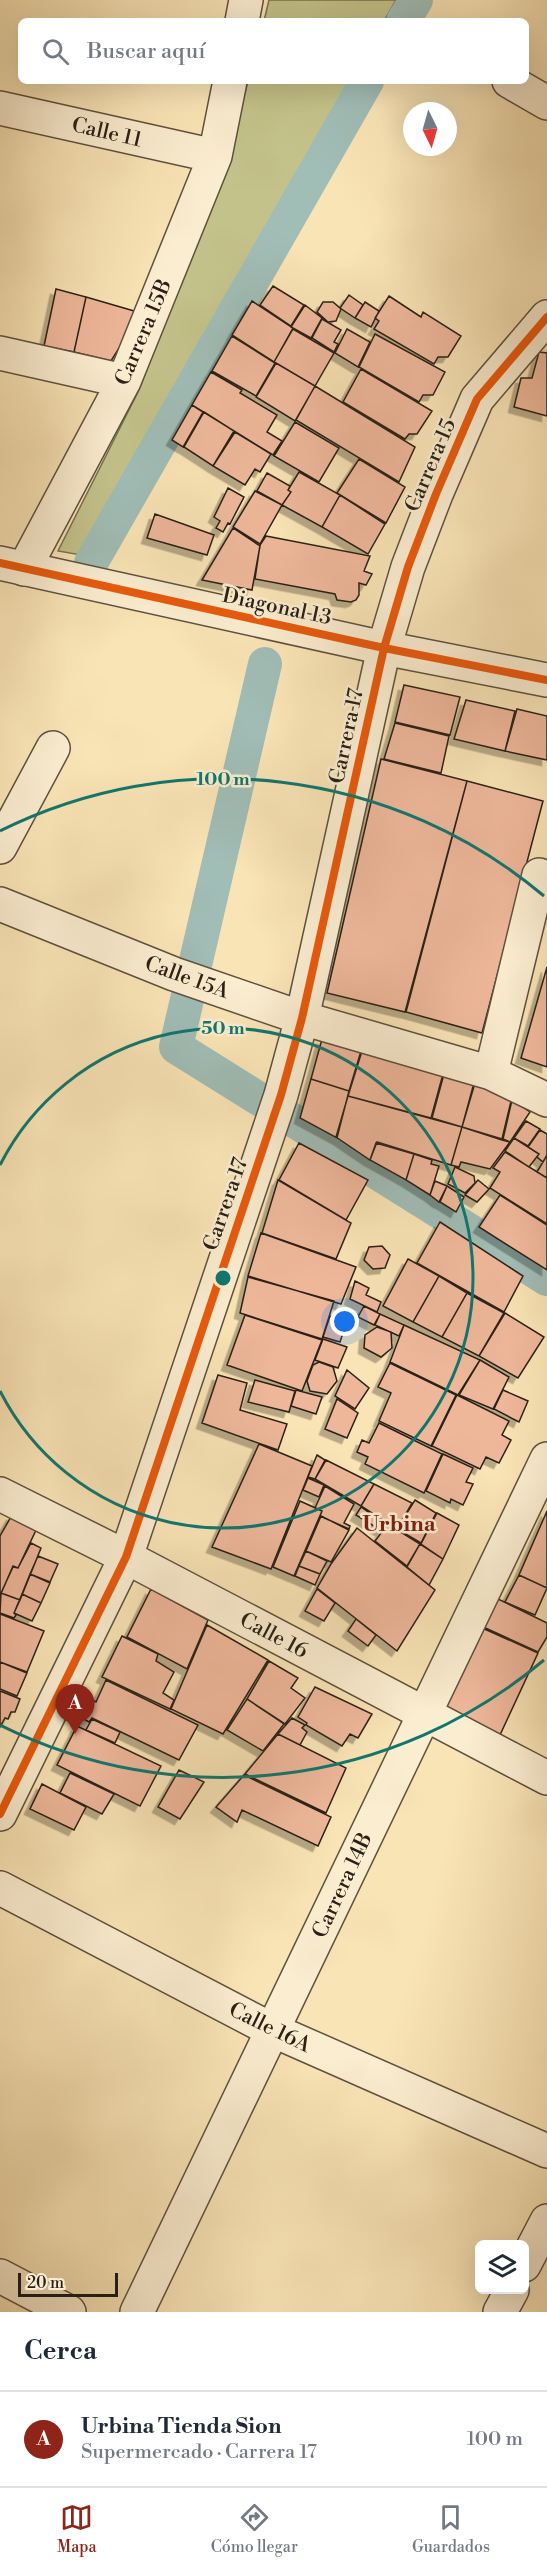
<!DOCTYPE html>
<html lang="es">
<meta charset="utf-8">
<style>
body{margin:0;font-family:"Libre Bodoni",serif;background:#f6f6f7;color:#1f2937}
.controls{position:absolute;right:18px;bottom:18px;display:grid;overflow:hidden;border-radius:9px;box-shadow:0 6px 24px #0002}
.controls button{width:54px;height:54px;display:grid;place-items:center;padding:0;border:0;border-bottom:2px solid #e0e1e3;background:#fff;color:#1f2937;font:30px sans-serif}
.compass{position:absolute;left:403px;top:102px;width:54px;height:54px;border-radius:50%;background:#fff;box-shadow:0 6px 24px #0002;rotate:175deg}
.scale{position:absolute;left:18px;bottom:15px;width:100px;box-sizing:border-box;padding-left:6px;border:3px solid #2a2016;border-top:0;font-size:16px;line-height:21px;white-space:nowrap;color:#2a2016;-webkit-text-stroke:4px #fbedd0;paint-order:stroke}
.you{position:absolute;left:345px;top:1322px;width:21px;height:21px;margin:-15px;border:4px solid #fff;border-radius:50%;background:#1a73e8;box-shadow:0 0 0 9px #1a73e833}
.badge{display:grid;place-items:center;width:39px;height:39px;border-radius:50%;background:#8f2418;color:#fff;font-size:20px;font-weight:700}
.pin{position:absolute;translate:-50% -50px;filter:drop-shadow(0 2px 3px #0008)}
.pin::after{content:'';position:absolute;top:32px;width:21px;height:18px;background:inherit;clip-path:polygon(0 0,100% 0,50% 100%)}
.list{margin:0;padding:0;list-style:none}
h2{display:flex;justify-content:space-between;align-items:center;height:78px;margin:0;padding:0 24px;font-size:26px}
h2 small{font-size:20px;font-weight:400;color:#747a83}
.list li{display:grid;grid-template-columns:39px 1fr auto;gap:18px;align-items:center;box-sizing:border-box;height:96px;padding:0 24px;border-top:2px solid #e0e1e3}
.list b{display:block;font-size:22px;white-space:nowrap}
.list p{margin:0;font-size:20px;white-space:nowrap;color:#747a83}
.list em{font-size:20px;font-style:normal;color:#747a83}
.icon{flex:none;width:33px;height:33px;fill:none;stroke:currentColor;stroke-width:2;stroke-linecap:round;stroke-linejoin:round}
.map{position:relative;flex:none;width:547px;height:2312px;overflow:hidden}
.search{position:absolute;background:#fff;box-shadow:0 6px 24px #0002;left:18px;right:18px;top:18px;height:66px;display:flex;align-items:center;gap:15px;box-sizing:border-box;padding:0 21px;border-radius:9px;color:#747a83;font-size:22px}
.sheet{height:174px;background:#fff}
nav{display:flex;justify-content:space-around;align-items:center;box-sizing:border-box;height:84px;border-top:2px solid #e0e1e3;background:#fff;font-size:16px;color:#747a83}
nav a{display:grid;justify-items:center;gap:3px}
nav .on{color:#8f2418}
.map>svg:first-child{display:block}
.green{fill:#c3c28a;stroke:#767150;stroke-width:1.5}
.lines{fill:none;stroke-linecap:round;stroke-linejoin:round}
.canal{stroke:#a0bdb6;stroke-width:34}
.building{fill:#eeb79a;stroke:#2a2016;stroke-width:1.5;filter:url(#shadow)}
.minor-casing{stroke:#5e513e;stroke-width:36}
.tertiary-casing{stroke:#5e513e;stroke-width:36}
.minor{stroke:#fbedd0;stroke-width:33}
.tertiary{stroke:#fbedd0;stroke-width:33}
.cycleway-casing{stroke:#fbedd0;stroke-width:11}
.cycleway{stroke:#e8590c;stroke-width:8}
.ring{fill:none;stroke:#0f766e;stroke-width:3}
.labels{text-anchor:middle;stroke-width:5;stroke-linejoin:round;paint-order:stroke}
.street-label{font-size:21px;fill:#2a2016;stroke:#fbedd0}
.neighbourhood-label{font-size:22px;font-weight:bold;fill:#7a1f14;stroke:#fbedd0}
.centre{fill:#0f766e;stroke:#fbedd0;stroke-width:3}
.ring-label{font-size:18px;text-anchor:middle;font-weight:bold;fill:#0f766e;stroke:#fbedd0;stroke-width:5;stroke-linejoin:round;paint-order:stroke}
</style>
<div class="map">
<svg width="547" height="2312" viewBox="0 0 547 2312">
<defs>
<filter id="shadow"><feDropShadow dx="-5.5" dy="5.5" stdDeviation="0" flood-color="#0004"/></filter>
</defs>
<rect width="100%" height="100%" fill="#f9e4b6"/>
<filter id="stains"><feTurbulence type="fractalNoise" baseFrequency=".00333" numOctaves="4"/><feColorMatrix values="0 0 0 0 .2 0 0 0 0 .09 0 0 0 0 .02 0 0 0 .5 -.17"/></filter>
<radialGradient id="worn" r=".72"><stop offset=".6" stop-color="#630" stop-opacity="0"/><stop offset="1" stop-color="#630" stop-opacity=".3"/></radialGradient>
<path class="green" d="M269,0H396L384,21H264Z
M248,81H350L81,555L58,551L139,390L229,156Z"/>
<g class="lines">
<path class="canal" d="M403,21L416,0
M91,563L367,81
M265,664L176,1047L547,1279"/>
</g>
<path class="building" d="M273,286L304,305L291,326L260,305Z
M56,289L86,297L74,352L44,346Z
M349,295L363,305L355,318L340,308Z
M389,296L421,317L423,312L461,336L448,357H438L434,364L374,329L379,321L375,318Z
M86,297L141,313L111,361L74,352Z
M252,301L293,328L274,362L232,335Z
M323,302H333L341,309L336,321L328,322L317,312Z
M365,302L379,311L371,327L355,318Z
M305,305L322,318L311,338L291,327Z
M322,319L341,330L334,342L338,344L334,352L312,338Z
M293,329L334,353L315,386L274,362Z
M347,329L370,342L358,367L335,353Z
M375,334L445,372L433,395H423L419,402L359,367Z
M232,336L275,363L256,396L212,371Z
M539,352L547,353V416L514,407L521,378H532Z
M276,363L315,386L295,421L256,397Z
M361,369L432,411L417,434H409L405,439L343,402Z
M211,372L242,390L240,393L277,415L267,432L282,441L273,455L192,405Z
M315,386L415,447L399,482L296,420Z
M192,405L203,412L183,447L172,440Z
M204,412L234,431L213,466L184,447Z
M295,422L339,448L319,482L274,456Z
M235,432L271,454L260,472L255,469L245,485L213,466Z
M359,459L405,487L386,523L337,493Z
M299,472L340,495L322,527L282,505L291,492L288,490Z
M267,473L290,486L288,490L291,492L282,505L257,491Z
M228,488L244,497L230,524L228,523L223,532L216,528L220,521L214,517Z
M255,491L282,505L260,544L233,527Z
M340,495L385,524L368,554L322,527Z
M155,514L214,535L207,555L147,538Z
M233,528L260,546L252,590L202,580Z
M266,536L370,556L364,571L372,574L366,585L359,583V595L356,600L351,602L337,600L335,594L255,579L260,545Z
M404,685L460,697L450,735L395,722Z
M466,700L515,711L505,751L454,739Z
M517,709L547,716V760L505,751Z
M395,723L449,736L441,773L384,759Z
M381,759L467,781L405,1012L327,993Z
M467,781L543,801L482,1033L406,1012Z
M547,967V1067L521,1058Z
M322,1039L361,1051L349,1091L311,1079Z
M362,1051L443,1074L431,1118L348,1096Z
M444,1074L474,1083L462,1127L432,1118Z
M311,1079L349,1091L337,1138L300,1118Z
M475,1083L512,1097L502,1139L462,1127Z
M348,1096L462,1127L451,1165L377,1142L370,1160L336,1137Z
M512,1100L530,1112L510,1142L503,1139Z
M526,1121L540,1129L528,1146L514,1138Z
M462,1127L502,1140L510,1142L490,1169L461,1162L459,1167L451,1165Z
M540,1130L547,1134V1155L543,1162L537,1157L539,1154L528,1147Z
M514,1138L539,1154L529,1167L505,1151Z
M299,1143L368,1180L346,1220L279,1180Z
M376,1143L414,1154L406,1180L370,1160Z
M505,1152L547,1178V1224L490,1188L500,1172L493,1168Z
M414,1154L432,1160L431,1164L439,1166L430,1195L406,1180Z
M547,1155V1178L537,1172Z
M455,1167L474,1176L475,1183L465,1193L448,1184Z
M278,1180L351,1223L336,1259L262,1233Z
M478,1180L489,1189L477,1202L465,1195Z
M435,1181L447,1186L439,1202L430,1195Z
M447,1186L464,1197L456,1212L440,1202Z
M500,1195L547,1225V1270L479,1227Z
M440,1222L523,1276L504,1312L417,1263Z
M261,1233L356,1267L341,1304L248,1276Z
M382,1246L390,1255L385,1268L373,1269L364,1260L369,1247Z
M408,1259L439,1276L413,1322L383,1306Z
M439,1276L467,1293L442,1337L413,1322Z
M248,1277L334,1301L322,1339L240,1313Z
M355,1281L369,1288L366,1295L381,1302L377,1312L350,1299Z
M467,1293L504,1313L479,1356L442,1337Z
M364,1306L380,1314L374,1325L358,1317Z
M505,1313L544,1337L518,1378L479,1356Z
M380,1314L404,1325L399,1336L375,1325Z
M245,1315L322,1340L302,1391L227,1365Z
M330,1316L347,1321L340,1342L323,1337Z
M404,1325L480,1360L458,1395L390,1362Z
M377,1327L391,1332L392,1348L381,1357L364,1348L365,1335Z
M323,1339L347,1347L338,1368L315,1360Z
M480,1360L509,1377L493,1409L459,1395Z
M319,1362L333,1367L337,1381L327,1394L310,1391L307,1381L313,1365Z
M390,1363L456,1395L431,1446L379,1421L391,1393L378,1387Z
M347,1370L369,1388L355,1409L335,1396Z
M218,1375L247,1383L240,1410L287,1424L278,1450L202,1423Z
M255,1380L295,1391L289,1412L248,1402Z
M296,1390L322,1397L316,1414L291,1406Z
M503,1390L528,1401L519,1422L494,1409Z
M457,1395L509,1421L502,1435L511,1440L499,1463L486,1457L480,1469L432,1446Z
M337,1399L358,1413L347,1438L325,1429Z
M379,1423L442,1454L424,1493L365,1464L368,1457L357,1452L362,1440L369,1443Z
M259,1444L312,1466L271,1569L212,1547Z
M443,1454L473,1468L466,1482L473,1484L463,1505L451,1499L450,1503L426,1491Z
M317,1455L325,1460L315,1479L308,1477Z
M326,1460L374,1484L361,1506L315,1479Z
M308,1478L324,1485L319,1497L303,1490Z
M374,1484L412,1503L397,1529L361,1506Z
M325,1486L354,1504L344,1523L350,1526L349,1529L320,1516L322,1511L315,1508Z
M415,1500L436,1513L421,1543L397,1529Z
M300,1501L322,1511L294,1576L273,1567Z
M361,1507L387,1525L382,1531L356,1515Z
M547,1511V1588L519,1575Z
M437,1513L459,1525L443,1559L421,1544Z
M12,1515L37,1528L18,1568L13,1566L0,1596V1536Z
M321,1516L349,1530L331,1562L306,1551Z
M388,1524L420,1544L407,1566L375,1541Z
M357,1528L435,1590L397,1651L317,1588L331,1564Z
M31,1543L41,1548L20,1600L1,1593L13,1567L18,1568Z
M420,1544L443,1559L429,1585L407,1567Z
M306,1551L327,1561L320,1574L299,1566Z
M38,1556L58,1564L50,1582L30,1574Z
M299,1566L320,1574L315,1585L295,1576Z
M30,1574L50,1583L41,1603L22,1594Z
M519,1575L547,1588L535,1615L505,1602Z
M151,1589L208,1620L187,1669L127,1637Z
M317,1589L335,1603L324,1621L305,1611Z
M1,1593L20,1600L14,1613L16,1615L14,1618L0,1613Z
M22,1594L41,1603L32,1621L14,1613Z
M494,1597L547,1623V1637L538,1652L481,1626Z
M0,1614L44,1631L27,1672L0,1662Z
M356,1619L376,1635L368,1646L348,1631Z
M207,1625L268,1660L223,1734L171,1709Z
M480,1627L538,1653L500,1735L442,1709Z
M122,1636L158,1654L156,1661L174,1672L163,1693L174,1700L170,1709L102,1677Z
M269,1661L298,1678L291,1688L305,1698L285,1724L247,1699Z
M0,1662L27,1673L17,1696L0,1689Z
M106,1680L198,1725L179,1760L92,1718L89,1722L79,1716L88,1698L96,1702Z
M315,1687L372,1714L358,1738L350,1734L342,1746L306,1725L307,1723L298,1717Z
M0,1691L20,1699L15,1712H11L8,1719L5,1718L0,1727Z
M247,1699L284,1724L263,1751L227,1730Z
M292,1718L305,1725L302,1728L307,1732L300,1745L278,1734Z
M92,1719L120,1732L115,1743L86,1730Z
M77,1726L161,1766L140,1806L57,1765Z
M278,1734L346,1768L326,1813L245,1774Z
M179,1770L204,1782L180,1819L158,1807Z
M70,1773L114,1794L102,1814L60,1793Z
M244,1775L331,1817L318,1846L242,1810L237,1822L216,1807Z
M42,1784L86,1807L74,1830L30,1809Z"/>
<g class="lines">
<g class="minor-casing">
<path id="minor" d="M242,21L246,0
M509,81L547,103
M0,108L215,156
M0,353L124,381
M24,569L124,381L215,156L230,81
M0,847L53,748
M0,904L174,974L302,1018L491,1073L547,1100
M491,1073L539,875
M0,1494L126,1557L547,1778
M0,1814L126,1557L281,1095L302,1018L384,648L408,567L436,494L477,399L547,317
M0,1888L272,2030L547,2151
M524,2265L547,2221
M0,2276L69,2312
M137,2312L547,1459
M500,2312L512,2290"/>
</g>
<g class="tertiary-casing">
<path id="tertiary" d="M0,563L384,648L547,680"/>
</g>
<use href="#minor" class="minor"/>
<use href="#tertiary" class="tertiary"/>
<g class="cycleway-casing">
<path id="cycleway" d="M0,563L384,648L547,680
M0,1814L126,1557L281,1095L302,1018L384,648L408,567L436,494L477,399L547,317"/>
</g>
<use href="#cycleway" class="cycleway"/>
</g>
<g class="ring">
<path d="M0 1165A250 250 0 1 1 0 1391"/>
<path d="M544 1660A499 499 0 0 1 0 1725M0 831A499 499 0 0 1 544 896"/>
</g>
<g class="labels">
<g class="street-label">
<text transform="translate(107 132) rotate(13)" y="7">Calle 11</text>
<text transform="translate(143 332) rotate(-67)" y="7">Carrera 15B</text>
<text transform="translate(430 465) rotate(-67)" y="7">Carrera 15</text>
<text transform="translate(277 606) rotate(12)" y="7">Diagonal 13</text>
<text transform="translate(346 736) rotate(-78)" y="7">Carrera 17</text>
<text transform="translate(187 977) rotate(20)" y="7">Calle 15A</text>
<text transform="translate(225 1204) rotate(-71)" y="7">Carrera 17</text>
<text transform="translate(274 1635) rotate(28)" y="7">Calle 16</text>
<text transform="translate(342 1885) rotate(-65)" y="7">Carrera 14B</text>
<text transform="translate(270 2027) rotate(26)" y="7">Calle 16A</text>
</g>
<g class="neighbourhood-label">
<text x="399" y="1531">Urbina</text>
</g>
</g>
<circle cx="223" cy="1278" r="9" class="centre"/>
<g class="ring-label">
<text x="223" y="785">100 m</text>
<text x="223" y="1034">50 m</text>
</g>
<rect width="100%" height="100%" filter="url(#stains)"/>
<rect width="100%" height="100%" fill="url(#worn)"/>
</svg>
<div class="controls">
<button><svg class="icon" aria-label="layers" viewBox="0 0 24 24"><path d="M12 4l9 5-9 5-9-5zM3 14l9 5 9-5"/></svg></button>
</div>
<svg class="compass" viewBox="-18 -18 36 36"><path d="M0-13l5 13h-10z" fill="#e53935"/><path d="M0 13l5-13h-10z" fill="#747a83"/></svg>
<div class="scale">20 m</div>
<div class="you"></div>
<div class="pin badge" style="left:75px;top:1734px">A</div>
<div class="search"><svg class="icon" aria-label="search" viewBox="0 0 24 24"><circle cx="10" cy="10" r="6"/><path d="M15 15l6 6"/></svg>Buscar aquí</div>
</div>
<section class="sheet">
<h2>Cerca<small></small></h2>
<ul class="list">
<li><span class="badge">A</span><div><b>Urbina Tienda Sion</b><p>Supermercado · Carrera 17</p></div><em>100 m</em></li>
</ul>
</section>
<nav>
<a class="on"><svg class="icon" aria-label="map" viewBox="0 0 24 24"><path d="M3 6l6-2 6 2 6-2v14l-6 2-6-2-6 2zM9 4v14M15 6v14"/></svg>Mapa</a>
<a><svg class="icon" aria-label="directions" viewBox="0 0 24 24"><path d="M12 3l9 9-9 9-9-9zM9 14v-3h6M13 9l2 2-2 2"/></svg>Cómo llegar</a>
<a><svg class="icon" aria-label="saved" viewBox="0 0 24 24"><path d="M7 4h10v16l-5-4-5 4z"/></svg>Guardados</a>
</nav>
